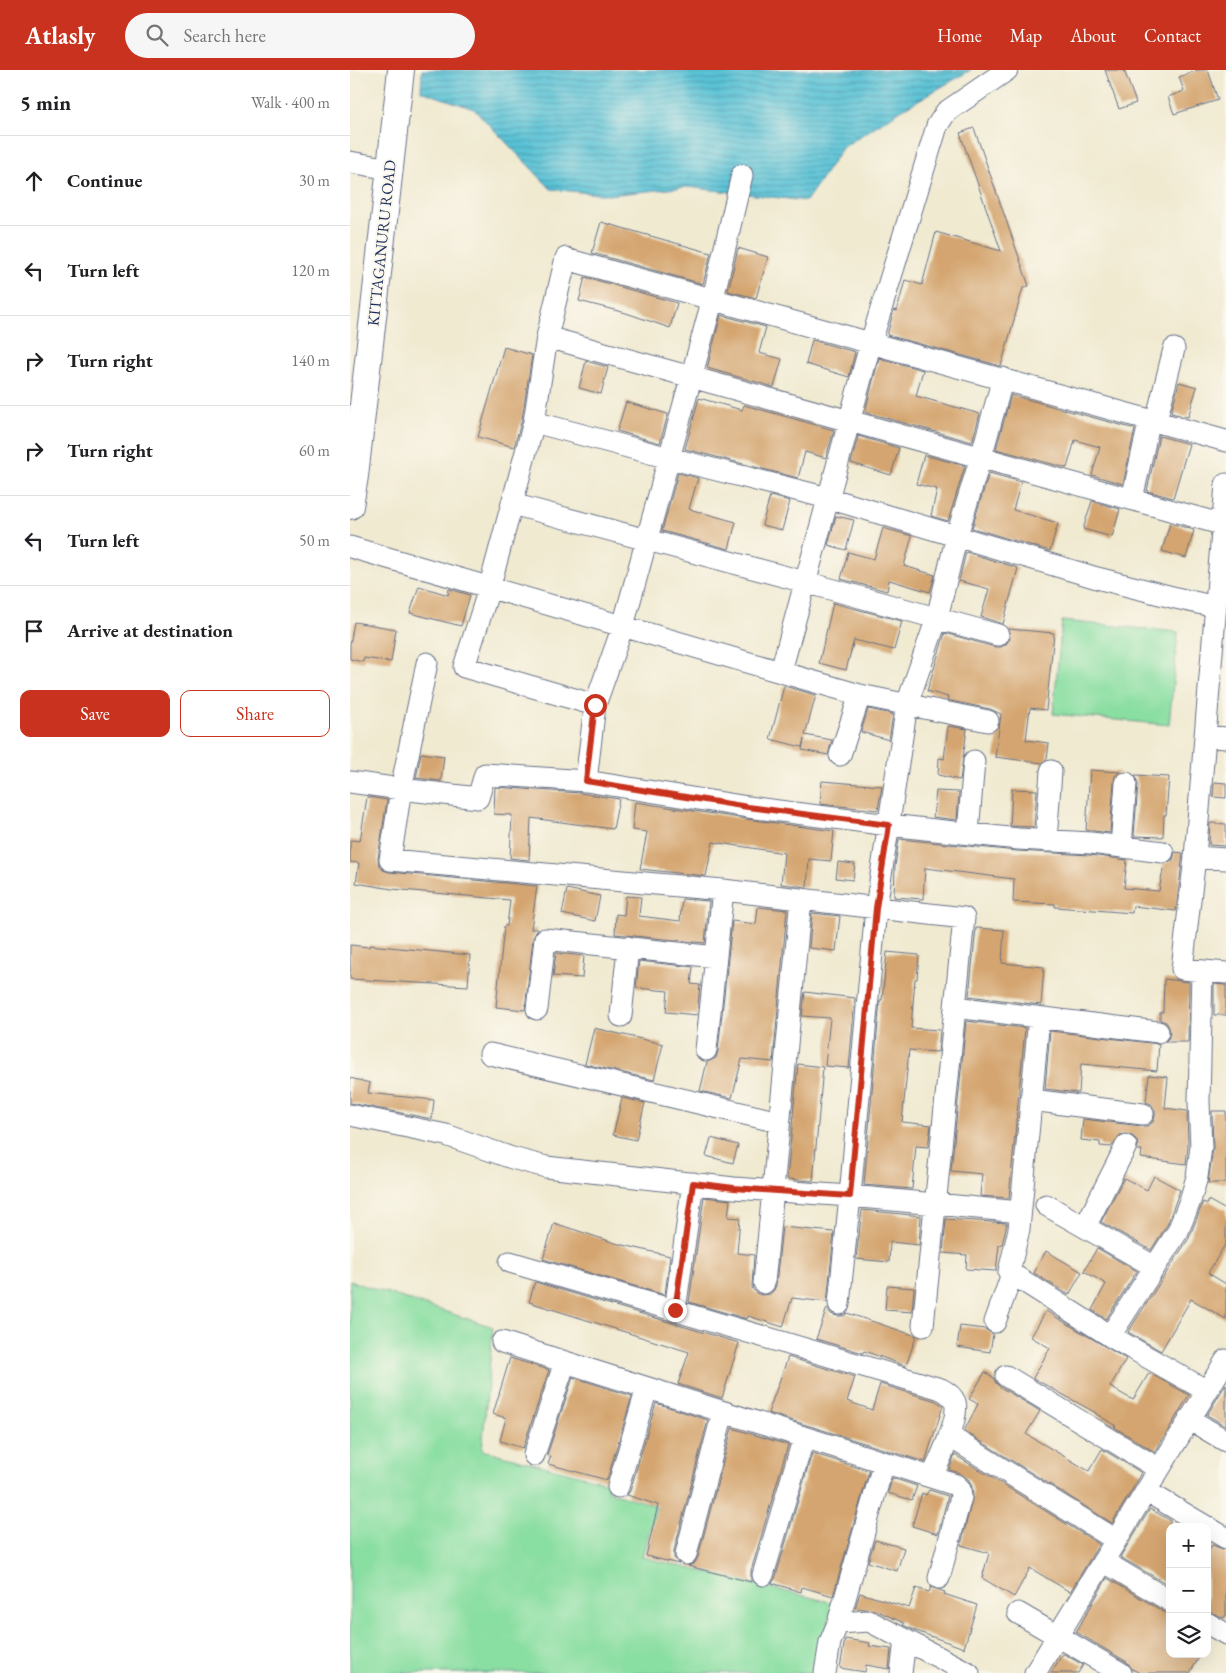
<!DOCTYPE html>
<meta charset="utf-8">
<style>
body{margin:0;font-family:"EB Garamond",serif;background:#f6f6f6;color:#202124}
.controls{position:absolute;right:15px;bottom:15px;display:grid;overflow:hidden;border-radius:10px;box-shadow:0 5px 20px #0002}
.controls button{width:45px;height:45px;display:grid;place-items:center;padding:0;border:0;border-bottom:1px solid #e0e0e0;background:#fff;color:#202124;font:25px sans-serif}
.stop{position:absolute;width:15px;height:15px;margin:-11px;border:4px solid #c8321e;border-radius:50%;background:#fff}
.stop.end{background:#c8321e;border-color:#fff;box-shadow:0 1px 5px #0008}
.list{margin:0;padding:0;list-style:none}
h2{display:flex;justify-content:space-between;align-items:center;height:65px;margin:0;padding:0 20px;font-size:21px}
h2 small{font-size:16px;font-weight:400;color:#757577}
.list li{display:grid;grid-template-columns:32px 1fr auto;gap:15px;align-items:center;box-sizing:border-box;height:90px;padding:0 20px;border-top:1px solid #e0e0e0}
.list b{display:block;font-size:19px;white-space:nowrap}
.list em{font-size:16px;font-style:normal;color:#757577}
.actions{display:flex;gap:10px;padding:15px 20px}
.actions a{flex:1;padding:11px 0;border:1px solid #c8321e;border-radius:10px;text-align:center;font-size:18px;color:#c8321e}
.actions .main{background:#c8321e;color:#fff}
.icon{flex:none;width:28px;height:28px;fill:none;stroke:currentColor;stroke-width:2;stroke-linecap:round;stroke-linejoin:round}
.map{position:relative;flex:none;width:876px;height:1603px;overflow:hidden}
header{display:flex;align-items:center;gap:30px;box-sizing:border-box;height:70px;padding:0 25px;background:#c8321e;color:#fff}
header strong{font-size:24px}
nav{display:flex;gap:28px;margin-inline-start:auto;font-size:18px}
.search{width:350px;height:45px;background:#f6f6f6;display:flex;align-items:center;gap:12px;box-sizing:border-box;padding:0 18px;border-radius:28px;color:#757577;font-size:19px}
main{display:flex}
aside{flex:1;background:#fff}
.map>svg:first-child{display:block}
.grass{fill:#89dea1;stroke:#528680}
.water{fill:url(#water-rules);stroke:#3a789a}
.building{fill:#d4a56f}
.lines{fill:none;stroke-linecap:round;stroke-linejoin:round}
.minor-casing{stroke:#667086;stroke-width:23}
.tertiary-casing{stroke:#667086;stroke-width:28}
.minor{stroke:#fff;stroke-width:21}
.tertiary{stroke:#fff;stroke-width:26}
.route{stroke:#c8321e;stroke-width:6}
.labels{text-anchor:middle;stroke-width:4;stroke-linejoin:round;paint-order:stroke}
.street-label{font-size:16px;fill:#1b2f5e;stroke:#fbf7ec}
</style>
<header>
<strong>Atlasly</strong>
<div class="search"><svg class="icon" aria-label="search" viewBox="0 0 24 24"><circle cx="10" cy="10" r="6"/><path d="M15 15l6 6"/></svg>Search here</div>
<nav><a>Home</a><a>Map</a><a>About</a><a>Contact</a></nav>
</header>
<main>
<aside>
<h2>5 min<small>Walk · 400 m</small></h2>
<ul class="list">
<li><svg class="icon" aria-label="ahead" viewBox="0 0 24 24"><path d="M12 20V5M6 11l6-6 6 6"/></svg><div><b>Continue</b></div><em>30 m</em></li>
<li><svg class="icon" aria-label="left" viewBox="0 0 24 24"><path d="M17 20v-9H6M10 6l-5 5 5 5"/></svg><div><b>Turn left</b></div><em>120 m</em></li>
<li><svg class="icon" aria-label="right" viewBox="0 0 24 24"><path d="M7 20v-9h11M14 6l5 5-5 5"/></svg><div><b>Turn right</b></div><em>140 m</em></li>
<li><svg class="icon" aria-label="right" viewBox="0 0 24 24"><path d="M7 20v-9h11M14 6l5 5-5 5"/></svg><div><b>Turn right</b></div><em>60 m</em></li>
<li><svg class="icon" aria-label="left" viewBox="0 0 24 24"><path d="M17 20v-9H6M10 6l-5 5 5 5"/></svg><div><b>Turn left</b></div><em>50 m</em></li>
<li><svg class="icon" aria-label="arrive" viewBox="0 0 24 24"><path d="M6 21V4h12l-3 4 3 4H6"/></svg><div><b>Arrive at destination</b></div></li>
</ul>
<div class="actions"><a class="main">Save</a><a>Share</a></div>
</aside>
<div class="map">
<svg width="876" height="1603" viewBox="0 0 876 1603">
<defs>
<pattern id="water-rules" width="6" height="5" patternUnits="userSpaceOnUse" patternTransform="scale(1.25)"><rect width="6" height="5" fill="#5ac2d6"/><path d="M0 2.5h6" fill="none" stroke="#4a9eb1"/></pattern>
</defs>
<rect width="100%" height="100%" fill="#fbf7ec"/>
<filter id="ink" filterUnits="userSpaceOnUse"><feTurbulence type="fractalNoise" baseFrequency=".02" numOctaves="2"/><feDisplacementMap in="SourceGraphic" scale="10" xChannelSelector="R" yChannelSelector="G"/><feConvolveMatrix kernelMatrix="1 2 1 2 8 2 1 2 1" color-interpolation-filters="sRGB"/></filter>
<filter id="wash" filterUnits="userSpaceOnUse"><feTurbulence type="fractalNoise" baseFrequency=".0096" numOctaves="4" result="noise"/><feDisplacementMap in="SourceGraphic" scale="20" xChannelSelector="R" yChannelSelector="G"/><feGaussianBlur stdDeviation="1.12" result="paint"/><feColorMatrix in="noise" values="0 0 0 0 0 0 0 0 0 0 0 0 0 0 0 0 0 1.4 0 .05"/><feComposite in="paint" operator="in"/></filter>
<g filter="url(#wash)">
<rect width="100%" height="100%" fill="#f0ead1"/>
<path class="grass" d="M712,551L828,562L819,655L703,644Z
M0,1211L143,1257L132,1380L259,1413L257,1421L307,1436L292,1487L484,1533L463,1603H0Z"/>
<path class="water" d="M72,0H621L551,40L493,77L456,131L337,117L258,125L201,119L124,39L71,21Z"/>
<g id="blocks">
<path class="building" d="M755,0H774L786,33L769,39Z
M848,0H858L868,30L824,44L818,27L834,21L829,7Z
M624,58L679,216L673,218L651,296L537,265L544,240L547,241L555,210L572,215L586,162L651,181L610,63Z
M251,152L361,183L353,214L242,183Z
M388,178L418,187L406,228L378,221Z
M235,207L327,233L320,258L276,243L229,231Z
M371,245L416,257L409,283L432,289L424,317L357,298Z
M462,270L505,282L499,307L456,294Z
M154,277L182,285L172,349L164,377L128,367Z
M529,288L573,300L566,326L630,344L622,372L515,342Z
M236,291L258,297L251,324L229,318Z
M829,312L847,317L838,347L821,343Z
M661,325L785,359L773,414L742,405L750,377L725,370L717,398L646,379Z
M349,328L392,340L394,335L484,360L476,388L455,382L448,408L335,379Z
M276,332L318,344L310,373L267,361Z
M508,366L549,378L541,405L501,393Z
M809,366L839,374L823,428L797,421Z
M574,385L615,396L598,451L581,446L587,419L566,414Z
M328,403L348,408L339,439L386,452L379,479L312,461Z
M639,403L671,412L663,440L708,453L700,481L622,458Z
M420,426L440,431L432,460L412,455Z
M742,431L770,439L762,467L733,459Z
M486,446L504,450L496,480L478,475Z
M820,453L844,460L836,488L812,481Z
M533,458L562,466L554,496L585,505L580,522L539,510L537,521L491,509L498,482L524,489Z
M616,482L668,498L653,554L631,547L639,519L609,511Z
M69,516L98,525L99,519L120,525L111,556L60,543Z
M483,533L552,551L544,580L504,570L496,600L469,593Z
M4,552L46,559L41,592L14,588L13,592L0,589V575Z
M659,559L704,563L696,640L680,638L676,670L699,673L697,689L692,693L645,687L651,644L640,639L601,631L597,630L598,627L577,621L595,563L645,577H651L656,574L660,569Z
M434,616L466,625L455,665L482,670L478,685L452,680L454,669L452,677L420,669Z
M518,639L543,644L539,670L511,662Z
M598,656L617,659L610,710L588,705L589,688L594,689Z
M71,683L94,686L91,711L66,708Z
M740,700L770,702L765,706L764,712L760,763L736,760Z
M785,705L819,707L816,745H814L813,767L784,766L788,714Z
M472,711L532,716L528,740L470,734Z
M864,712L876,713V728L863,727Z
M145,717L230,723L269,729L263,759L181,748L179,790L160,788L162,745L144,744Z
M662,719L687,720L684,757L660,756Z
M586,721L609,722L607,750L583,747Z
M17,727L37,730L28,788L29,795L33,800L39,802L187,816L181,859H188L183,868L175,940L146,937L154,856H157L160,830L42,819L6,813L9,793L0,792V770L10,771Z
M285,732L396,749L484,761L481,791L459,789L457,817L431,814L434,783L363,772L356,806L290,799L297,762L282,760Z
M860,753L876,754V776L859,775Z
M549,769L667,781L740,785L777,790L774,818L809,821L814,794L823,790L825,782L833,783L826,841L783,836L782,843L705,837V834L663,832L664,809L575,798L573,829L544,827L545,796Z
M488,792L505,794L503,810L486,808Z
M217,819L250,826L245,851L212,844Z
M276,826L291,827L289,846L330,851L332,829L359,831L355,873L265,864L266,844L274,845Z
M408,837L437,840L423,992L392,989L382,1028L350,1021L357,992L366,988L368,981L382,851L406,854Z
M462,843L490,846L486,881L459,878Z
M626,858L654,860L652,893L694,897L691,935L619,926Z
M0,875L19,877V875L120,885L118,916L0,909Z
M537,882L569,885L567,909H565L561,958L590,960L588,982L559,980L552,1052L581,1055L578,1077L566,1076L562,1119L514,1115L530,930H532Z
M206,883L234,886L232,908L203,906Z
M289,891L343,897L341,914L350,915L347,945L316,942L318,921L286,918Z
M814,909L839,912L838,972H815L818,969L820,963L819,957L816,952L810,950V942H813Z
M864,914L876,915V945H864Z
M455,922L505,928L499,998L475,996L480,948L452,946Z
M616,951L675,958L659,1128L630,1126L632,1104L601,1101Z
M244,958L313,974L304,1010L235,994Z
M700,961L809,974L807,1001L731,994L729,1023L695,1019Z
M448,994L473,997L463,1111L437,1109Z
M799,1005L818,1007L815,1038L837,1041L838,1076L836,1094L791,1088L792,1080H788L787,1070L781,1065L776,1064L770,1065L761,1077L750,1076V1072L731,1070L733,1049L791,1056H797L803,1052L805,1046V1040L801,1034L796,1032Z
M0,1008L20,1013L18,1023L84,1030L82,1049L0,1033Z
M272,1028L295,1033L286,1070L263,1065Z
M862,1041H876V1113H858L863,1078Z
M361,1068L388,1075L383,1093L356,1086Z
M804,1106L830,1120L817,1155L801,1180L751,1152L774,1108L797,1120Z
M354,1127L380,1130L378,1147L390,1148L387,1183L404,1185L402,1218L406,1223L412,1225L420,1224L424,1220L426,1215L432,1157L484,1162L477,1232L442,1228L433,1257L398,1246L397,1249L339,1232Z
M858,1130L876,1140V1173L858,1203L876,1214V1249L841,1229L811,1281L778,1262L839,1168L853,1132L858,1134Z
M512,1140L571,1146L569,1175L540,1172L539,1192L506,1189Z
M596,1149L657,1153L652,1175H649L646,1201L616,1199L617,1185L593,1183Z
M204,1153L265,1173L320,1186L315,1225L193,1189Z
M747,1178L787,1201L756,1249L742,1240L756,1214L734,1201Z
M696,1181L732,1202L719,1225L684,1203Z
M185,1212L389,1273L372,1328L328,1314L339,1282L179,1232Z
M537,1216L564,1218L562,1242L535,1240Z
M477,1238L481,1244L487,1246H494L497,1243L566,1266L556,1296L514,1281L513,1283L466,1269Z
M696,1241L776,1289L760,1317L783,1330L799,1303L839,1325L805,1382L764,1357L766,1356L746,1344V1343L683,1308L700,1278L681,1267Z
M610,1256L635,1259L643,1264L640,1282L607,1277Z
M438,1287L505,1307L497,1331L522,1340L530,1314L586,1331L591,1334L593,1336L575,1392L418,1343Z
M160,1288L199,1300L173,1378L150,1371L156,1348L143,1344Z
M635,1302L644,1308L645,1312L650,1317L690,1341L676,1364L739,1401L752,1379L792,1403L762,1453L614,1361L628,1334L619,1329Z
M223,1307L282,1326L257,1410L198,1394L201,1386L197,1385Z
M876,1314V1356L857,1345Z
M306,1333L358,1350L324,1481V1488L329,1494L296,1486L308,1435L277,1425L280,1421Z
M382,1358L438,1375L401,1501V1512L338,1496L345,1493L348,1487Z
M462,1383L519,1401L483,1526L452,1517L451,1522L422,1513L425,1509Z
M605,1385L749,1474L720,1522L680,1498L664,1527L632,1508L639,1483L611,1475L623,1425L622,1417L619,1410L610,1403L599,1400Z
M542,1408L567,1416L562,1430L538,1423Z
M579,1420L598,1426L588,1464L562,1456L572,1423L576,1425Z
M800,1439L820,1450V1516L770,1487Z
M525,1470L554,1478L547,1501L518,1492Z
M862,1475L876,1480V1545L874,1548L857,1541V1483Z
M757,1508L814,1542L820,1543V1584H851L840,1603H790L782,1599L777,1592L726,1562Z
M581,1517L595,1522L594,1524L627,1535L614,1578L566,1561L553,1555L554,1553L525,1540L505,1538L510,1523L559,1538L566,1518L579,1522Z
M495,1569L520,1573L519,1576L541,1579L539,1599L516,1595L515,1602L490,1598Z
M714,1584L733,1595L728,1603H701L712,1585Z"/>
</g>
</g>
<g filter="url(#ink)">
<use href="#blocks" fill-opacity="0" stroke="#667086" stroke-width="1"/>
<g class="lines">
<g class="minor-casing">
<path id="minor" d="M0,92L40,99
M216,188L197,267L184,352L139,519L114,597L245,635
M216,189L876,371
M197,267L874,455
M806,351L824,279
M184,352L319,388L478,428L747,508L826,528L866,537
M876,414L845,787L832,899L876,903
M782,429L800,349
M162,434L455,512L648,565
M0,477L510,625L638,651
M77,593L51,719L128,728L135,704L236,711L245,635L273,556L363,228L392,105
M431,601L521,272L587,56L596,42L657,0
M855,666L876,668
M490,685L510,625
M236,711L398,737L539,755L668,769L741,773L813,782
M0,712L51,719L40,790L373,820L614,848L573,1256
M618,763L624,691
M696,771L701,701
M771,776L776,713
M845,787L876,789
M852,901L849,1032L851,1077L847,1107L840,1131L828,1161L760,1266L857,1321
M605,937L808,962
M187,939L195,869L366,887
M271,946L278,877
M689,948L669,1159L659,1202L760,1266
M356,980L373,820
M140,984L429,1052
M681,1030L793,1044
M0,1045L96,1065L162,1088L196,1097L384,1118L500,1126L670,1142
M696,1135L805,1197
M735,1157L776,1076
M160,1192L591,1319C597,1322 602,1325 605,1332C610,1347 589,1392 582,1407
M414,1213L451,829
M489,1234L500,1126L526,838L557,634L587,548L607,465L631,387L653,308
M325,1240L343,1113
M645,1252L662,1204
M152,1272L606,1415L610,1419L611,1427L589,1508
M656,1306L809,1399
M839,1349L876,1371
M599,1366L766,1470
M184,1385L215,1292
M268,1417L297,1318
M796,1421L857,1457
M857,1457L876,1468
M336,1484L373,1342
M753,1491L820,1531
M413,1505L454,1367
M668,1543L771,1603
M488,1553L534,1392
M857,1553L876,1564
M475,1603L480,1572L488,1553L519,1551L619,1603
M551,1603L555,1570
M685,1603L876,1290"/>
</g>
<g class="tertiary-casing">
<path id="tertiary" d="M0,436L5,406L51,0"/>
</g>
<use href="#minor" class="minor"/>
<use href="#tertiary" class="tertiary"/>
</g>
</g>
<g class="lines" filter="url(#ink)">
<path class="route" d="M245,635L236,711L398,737L539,755L526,838L500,1126L384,1118L343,1113L325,1240"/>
</g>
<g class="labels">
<g class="street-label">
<text transform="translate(31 173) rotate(-84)" y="6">KITTAGANURU ROAD</text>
</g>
</g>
</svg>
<div class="controls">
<button>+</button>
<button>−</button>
<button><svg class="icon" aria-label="layers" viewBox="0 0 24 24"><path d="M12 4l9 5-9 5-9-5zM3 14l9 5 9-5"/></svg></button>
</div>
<div class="stop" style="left:245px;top:635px"></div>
<div class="stop end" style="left:325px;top:1240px"></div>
</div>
</main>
